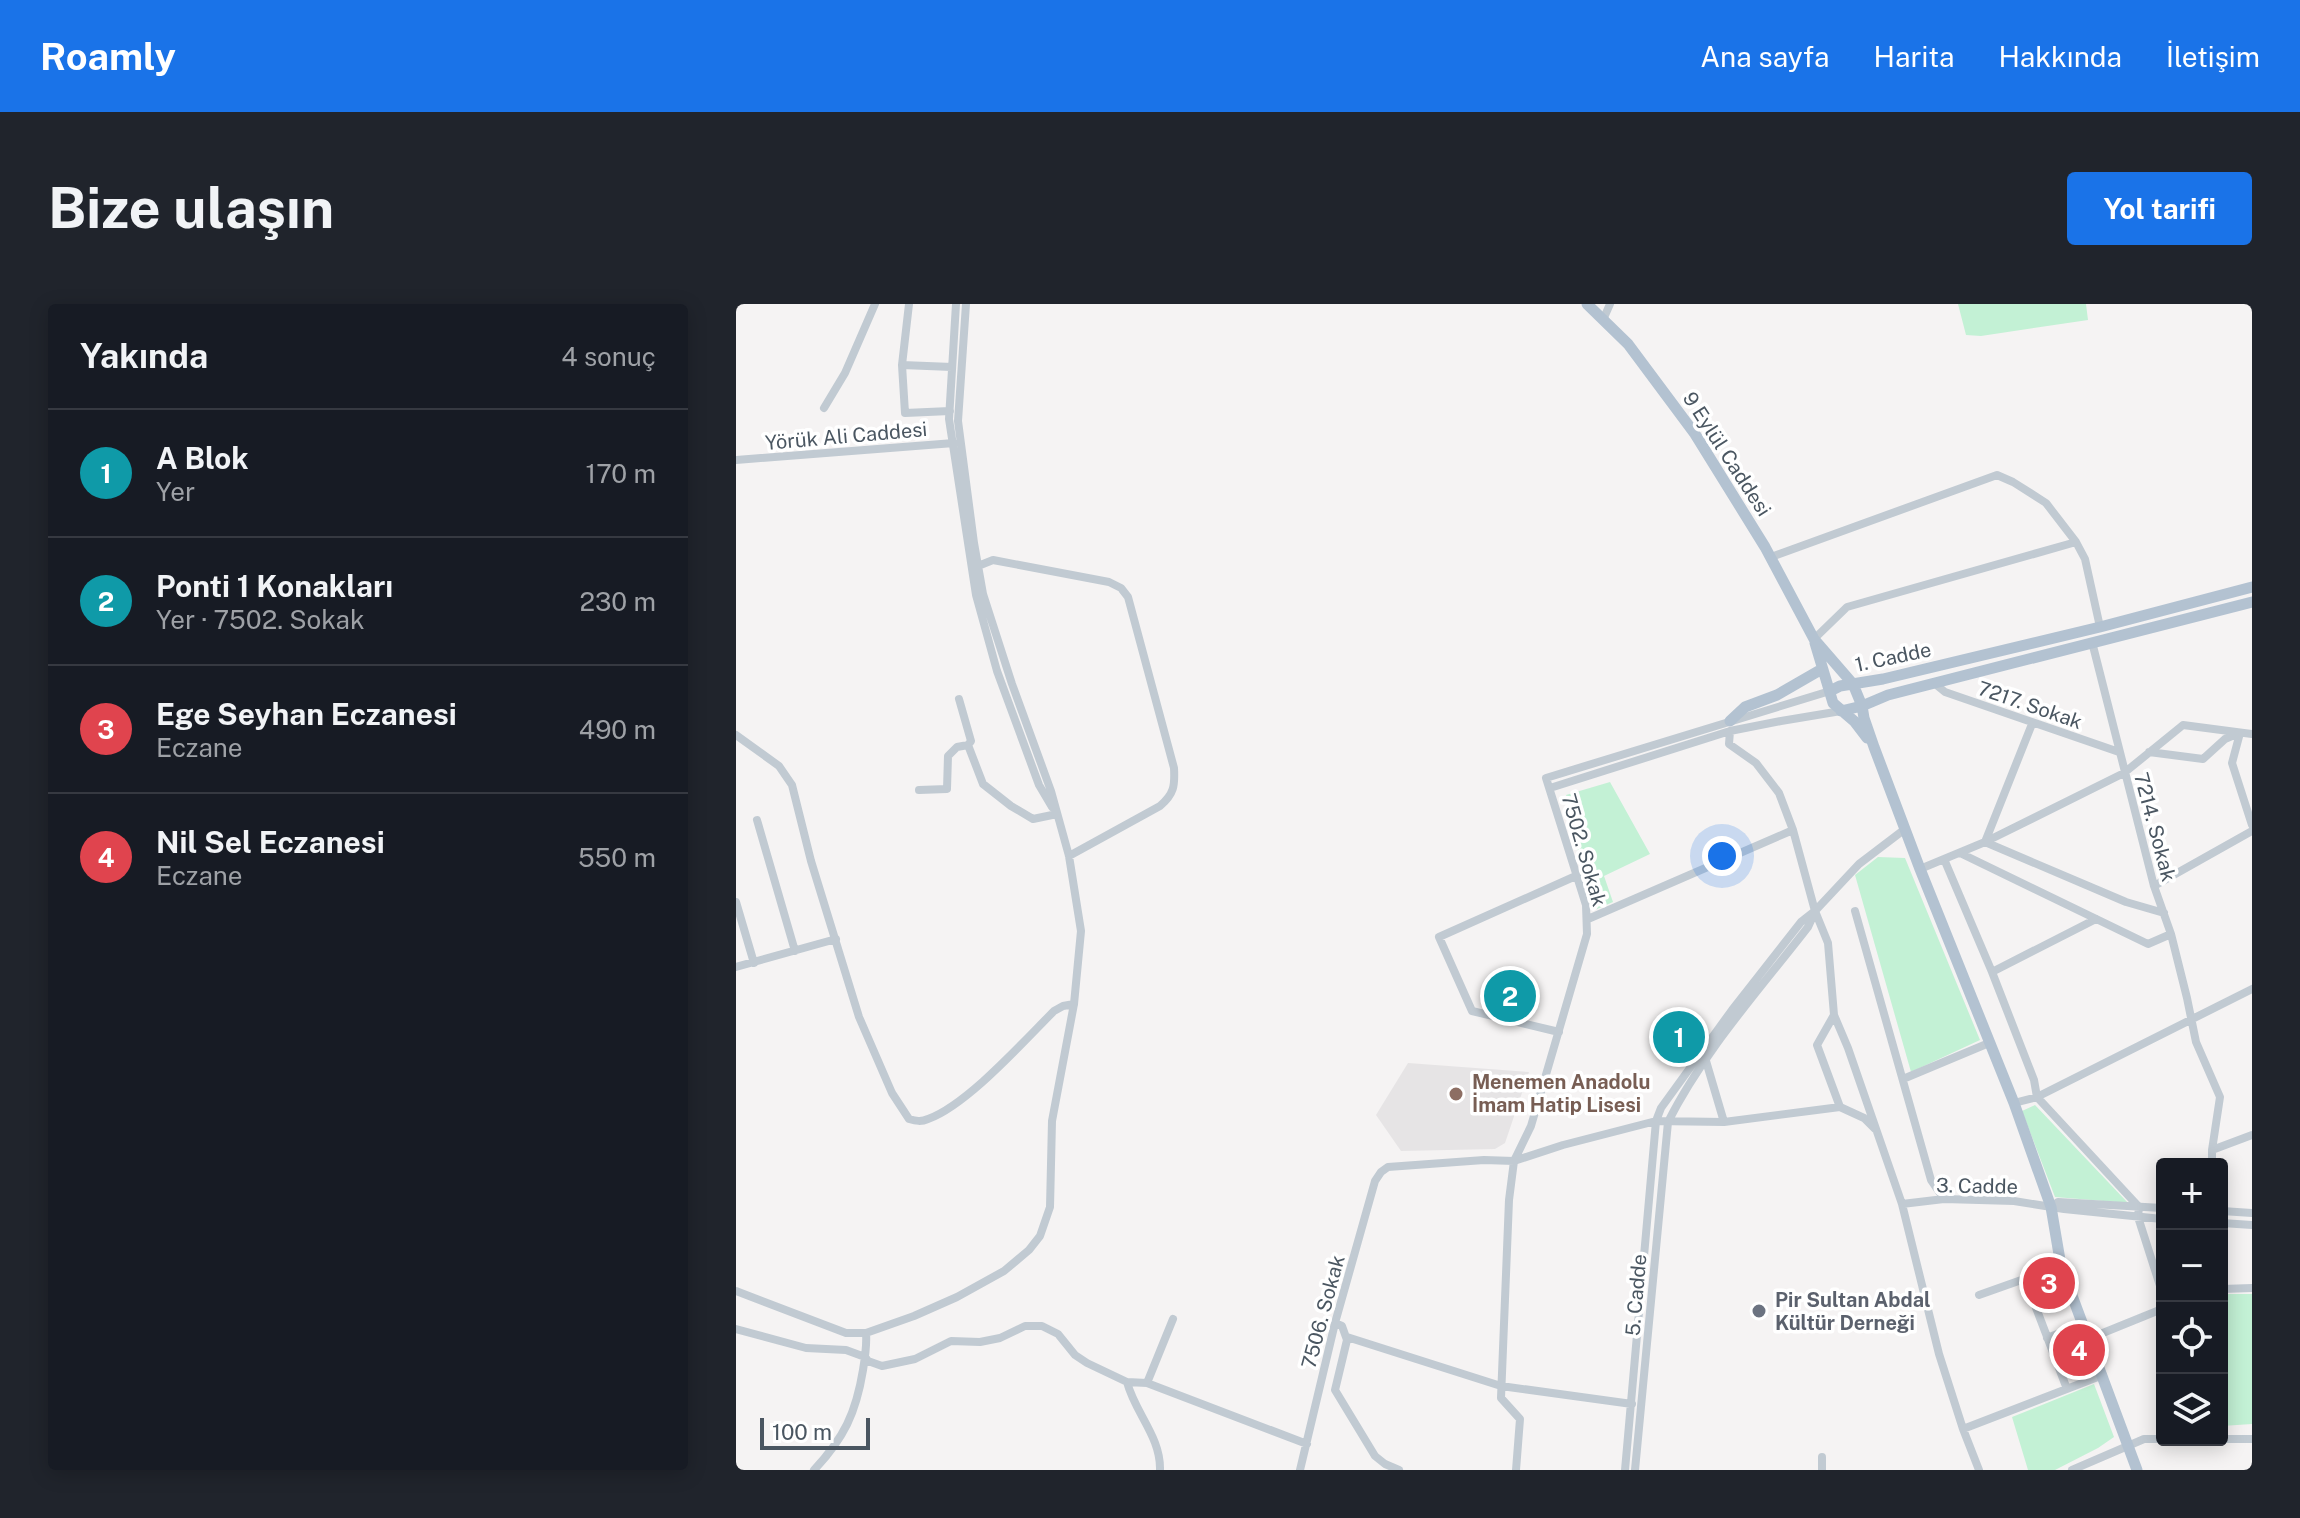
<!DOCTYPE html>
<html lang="tr">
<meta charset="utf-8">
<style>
body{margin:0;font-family:"Public Sans",sans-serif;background:#20242c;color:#f1f3f6}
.controls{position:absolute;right:24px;bottom:24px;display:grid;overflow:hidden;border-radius:8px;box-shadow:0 4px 20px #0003}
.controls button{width:72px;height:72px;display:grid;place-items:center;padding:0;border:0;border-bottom:2px solid #363941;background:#171b24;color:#f1f3f6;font:40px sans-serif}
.scale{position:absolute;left:24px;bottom:20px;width:110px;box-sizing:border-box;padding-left:8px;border:4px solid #4a5661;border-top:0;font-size:22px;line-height:28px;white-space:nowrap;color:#4a5661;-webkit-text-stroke:6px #fff;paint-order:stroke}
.you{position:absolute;left:986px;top:552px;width:28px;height:28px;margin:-20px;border:6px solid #fff;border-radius:50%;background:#1a73e8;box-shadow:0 0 0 12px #1a73e833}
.badge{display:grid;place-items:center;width:52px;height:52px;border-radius:50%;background:#1a73e8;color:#fff;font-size:26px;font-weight:700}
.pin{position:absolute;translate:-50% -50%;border:4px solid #fff;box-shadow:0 2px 8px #0006}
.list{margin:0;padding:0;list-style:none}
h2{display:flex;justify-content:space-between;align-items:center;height:104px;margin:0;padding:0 32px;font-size:34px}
h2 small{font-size:26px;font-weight:400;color:#9ea1a6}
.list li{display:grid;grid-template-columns:52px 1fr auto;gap:24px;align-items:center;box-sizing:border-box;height:128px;padding:0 32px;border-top:2px solid #363941}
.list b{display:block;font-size:30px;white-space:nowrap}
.list p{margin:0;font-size:26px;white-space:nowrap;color:#9ea1a6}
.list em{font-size:26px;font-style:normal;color:#9ea1a6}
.icon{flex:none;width:44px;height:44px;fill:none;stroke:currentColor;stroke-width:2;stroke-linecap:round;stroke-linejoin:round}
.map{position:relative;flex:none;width:1516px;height:1166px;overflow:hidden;border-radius:8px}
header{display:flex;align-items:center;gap:48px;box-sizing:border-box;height:112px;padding:0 40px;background:#1a73e8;color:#fff}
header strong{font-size:38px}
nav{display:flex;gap:44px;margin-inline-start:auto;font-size:28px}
.intro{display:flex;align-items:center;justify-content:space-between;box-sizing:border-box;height:192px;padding:0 48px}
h1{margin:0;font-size:56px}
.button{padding:20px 36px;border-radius:8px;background:#1a73e8;color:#fff;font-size:28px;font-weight:700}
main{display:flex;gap:48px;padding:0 48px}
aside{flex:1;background:#171b24;border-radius:8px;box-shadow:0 4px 20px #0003}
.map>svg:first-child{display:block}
.education{fill:#e6e4e5}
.green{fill:#c3f1d5}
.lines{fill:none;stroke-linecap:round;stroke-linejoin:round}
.minor{stroke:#c1cad2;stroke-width:8}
.major{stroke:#b3c2d1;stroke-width:11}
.education-dot{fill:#8d6e63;stroke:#fff;stroke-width:3}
.worship-dot{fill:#6b7280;stroke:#fff;stroke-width:3}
.labels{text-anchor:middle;stroke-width:7;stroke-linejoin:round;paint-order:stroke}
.street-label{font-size:20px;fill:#4a5661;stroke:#fff}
.education-label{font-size:20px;font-weight:bold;fill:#785e54;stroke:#fff;text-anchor:start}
.worship-label{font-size:20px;font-weight:bold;fill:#5b616d;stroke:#fff;text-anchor:start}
</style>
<header>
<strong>Roamly</strong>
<nav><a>Ana sayfa</a><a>Harita</a><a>Hakkında</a><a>İletişim</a></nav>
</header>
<div class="intro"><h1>Bize ulaşın</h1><a class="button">Yol tarifi</a></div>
<main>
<aside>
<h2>Yakında<small>4 sonuç</small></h2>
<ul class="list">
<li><span class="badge" style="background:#0f9aa8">1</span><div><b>A Blok</b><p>Yer</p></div><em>170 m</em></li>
<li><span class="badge" style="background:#0f9aa8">2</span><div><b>Ponti 1 Konakları</b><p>Yer · 7502. Sokak</p></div><em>230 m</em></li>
<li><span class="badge" style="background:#e0444e">3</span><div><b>Ege Seyhan Eczanesi</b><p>Eczane</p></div><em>490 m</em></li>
<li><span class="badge" style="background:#e0444e">4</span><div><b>Nil Sel Eczanesi</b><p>Eczane</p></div><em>550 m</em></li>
</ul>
</aside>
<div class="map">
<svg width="1516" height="1166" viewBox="0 0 1516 1166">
<rect width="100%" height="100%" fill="#f5f3f3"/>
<path class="education" d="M672,759L793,768L769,839L759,845L665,847L640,811Z"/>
<path class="green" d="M1222,0H1350L1352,16L1245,32L1230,31Z
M874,478L914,550L868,572L877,598L861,605L843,552L830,491Z
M1142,553L1169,554L1244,736L1175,768L1119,571Z
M1299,801L1392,899L1319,893L1286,807Z
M1486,990H1516V1120L1486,1122Z
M1358,1080L1378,1133L1362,1144L1319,1166H1292L1276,1113Z"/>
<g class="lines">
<path class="minor" d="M173,0L166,61L169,109L214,107
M220,0L213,115L240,291L261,367L303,481L316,503
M867,16L874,0
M166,61L216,63
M88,104L109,69L139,0
M0,156L218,139
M1035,253L1261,171L1277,178L1310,199L1340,238L1349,255L1364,323
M242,262L257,256L373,278L385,284L392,293L438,464C439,482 438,490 424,502L333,552
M1078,335L1111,303L1340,238
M1356,338L1418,582L1435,630L1451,694L1460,738L1484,793L1476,846
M1198,379L1209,388L1383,448
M223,395L235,437L232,441
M1296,420L1249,538L1390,598L1428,609
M994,427L993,440L1020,459L1043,489L1057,526L1079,607L1092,639L1098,711L1112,744L1166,900L1203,1050L1227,1125L1243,1166
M1504,429L1496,459L1516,521
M0,431L43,462L56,481L75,557L123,713L156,789L173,815C180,817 185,818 192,815C231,801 287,738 318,707L327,702L338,700
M1413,448L1467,455L1489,435L1503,429
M814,484L994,427L1045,417L1105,407
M183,486L211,485L212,452L221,443L232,441L247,480L275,502L297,515L321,510
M21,516L59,647
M1224,549L1412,640L1435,630
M1208,555L1256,668L1298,776L1301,793L1403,903L1402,913L1426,988
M1184,565L1249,538L1388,469L1447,421L1516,430
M1418,582L1516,527
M0,598L18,659
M1119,607L1195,876L1208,895
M852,615L1057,526
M0,663L100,635
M1256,668L1360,615
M1098,711L1081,741L1104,803
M823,728L736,707L703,633L842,571
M970,757L988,818
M1167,775L1253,739
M1278,799L1301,793L1516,685
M1476,860V846L1516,831
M1166,900L1208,895L1278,897L1328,905L1426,915
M1315,903L1322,898L1426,904
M1486,907L1516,909
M1486,919L1516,921
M1289,975L1331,1085
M1486,985L1516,984
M0,987L110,1029H130L178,1012L221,993L268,967L293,946L304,932L314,903L316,817L338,700L345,627L333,552L315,487L276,380L247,290L238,239L222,117L230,0
M1243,991L1325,962
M599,1019L606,1022L611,1036L599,1086L639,1152L649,1160L663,1166
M0,1025L70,1044L110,1046L129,1053L132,1057L146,1062L179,1055L215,1037L244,1038L264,1034L289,1022H306L322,1030L339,1051L351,1059L391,1078L411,1079L571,1140
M611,1033L765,1082L896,1100
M1311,1034L1347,1020
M1352,1035L1426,1005
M391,1078C399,1109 425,1133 424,1166
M411,1079L437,1015
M1227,1125L1367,1071
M1486,1135H1516
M78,1166C108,1134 120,1109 127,1066C129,1054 131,1041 130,1029
M564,1166L599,1019L639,877L645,868L652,863L748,856L778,857L827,841L920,817L988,818L1104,803L1128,814L1139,825
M780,1166L784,1115L765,1094L773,896L778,857L795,822L851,630L850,601L810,474L1094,387
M889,1166L920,817L925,804L996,706L1065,618L1079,607L1123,560L1169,525
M899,1166L932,818C967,748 1024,685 1072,623L1077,612
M1086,1166V1153
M1336,1166L1408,1135H1426"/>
<path class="major" d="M851,0L892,40L959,130L1029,243L1078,335L1117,380L1126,402L1128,414L1138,443L1184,565L1278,799L1315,903L1325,962L1401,1166
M1079,339L1097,399L1118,417L1131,434
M1094,387L1104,382L1147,375L1364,323L1516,283
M1105,407L1126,402L1152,391L1516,298
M994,417L1009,403L1041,391L1086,365"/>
</g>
<circle class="education-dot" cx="720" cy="790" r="8"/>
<circle class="worship-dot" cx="1023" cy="1007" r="8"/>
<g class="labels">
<g class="street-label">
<text transform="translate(110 132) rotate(-5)" y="7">Yörük Ali Caddesi</text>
<text transform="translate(991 150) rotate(57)" y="7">9 Eylül Caddesi</text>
<text transform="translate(1157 353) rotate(-12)" y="7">1. Cadde</text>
<text transform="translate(1294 401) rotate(19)" y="7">7217. Sokak</text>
<text transform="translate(1419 523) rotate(75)" y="7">7214. Sokak</text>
<text transform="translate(848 546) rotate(74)" y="7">7502. Sokak</text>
<text transform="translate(1241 882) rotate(1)" y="7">3. Cadde</text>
<text transform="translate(900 991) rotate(-85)" y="7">5. Cadde</text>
<text transform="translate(587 1008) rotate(-75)" y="7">7506. Sokak</text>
</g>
<g class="education-label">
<text x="736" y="785">Menemen Anadolu<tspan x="736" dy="23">İmam Hatip Lisesi</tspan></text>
</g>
<g class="worship-label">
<text x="1039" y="1003">Pir Sultan Abdal<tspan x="1039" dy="23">Kültür Derneği</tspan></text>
</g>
</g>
</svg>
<div class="controls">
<button>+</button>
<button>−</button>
<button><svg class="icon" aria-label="locate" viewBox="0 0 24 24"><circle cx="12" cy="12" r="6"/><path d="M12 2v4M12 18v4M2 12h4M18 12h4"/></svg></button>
<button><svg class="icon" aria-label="layers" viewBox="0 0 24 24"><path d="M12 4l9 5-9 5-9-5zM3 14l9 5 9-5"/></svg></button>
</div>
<div class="scale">100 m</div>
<div class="you"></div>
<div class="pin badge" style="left:943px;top:733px;background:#0f9aa8">1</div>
<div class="pin badge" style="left:774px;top:692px;background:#0f9aa8">2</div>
<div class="pin badge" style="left:1313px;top:979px;background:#e0444e">3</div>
<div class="pin badge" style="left:1343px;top:1046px;background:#e0444e">4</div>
</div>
</main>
